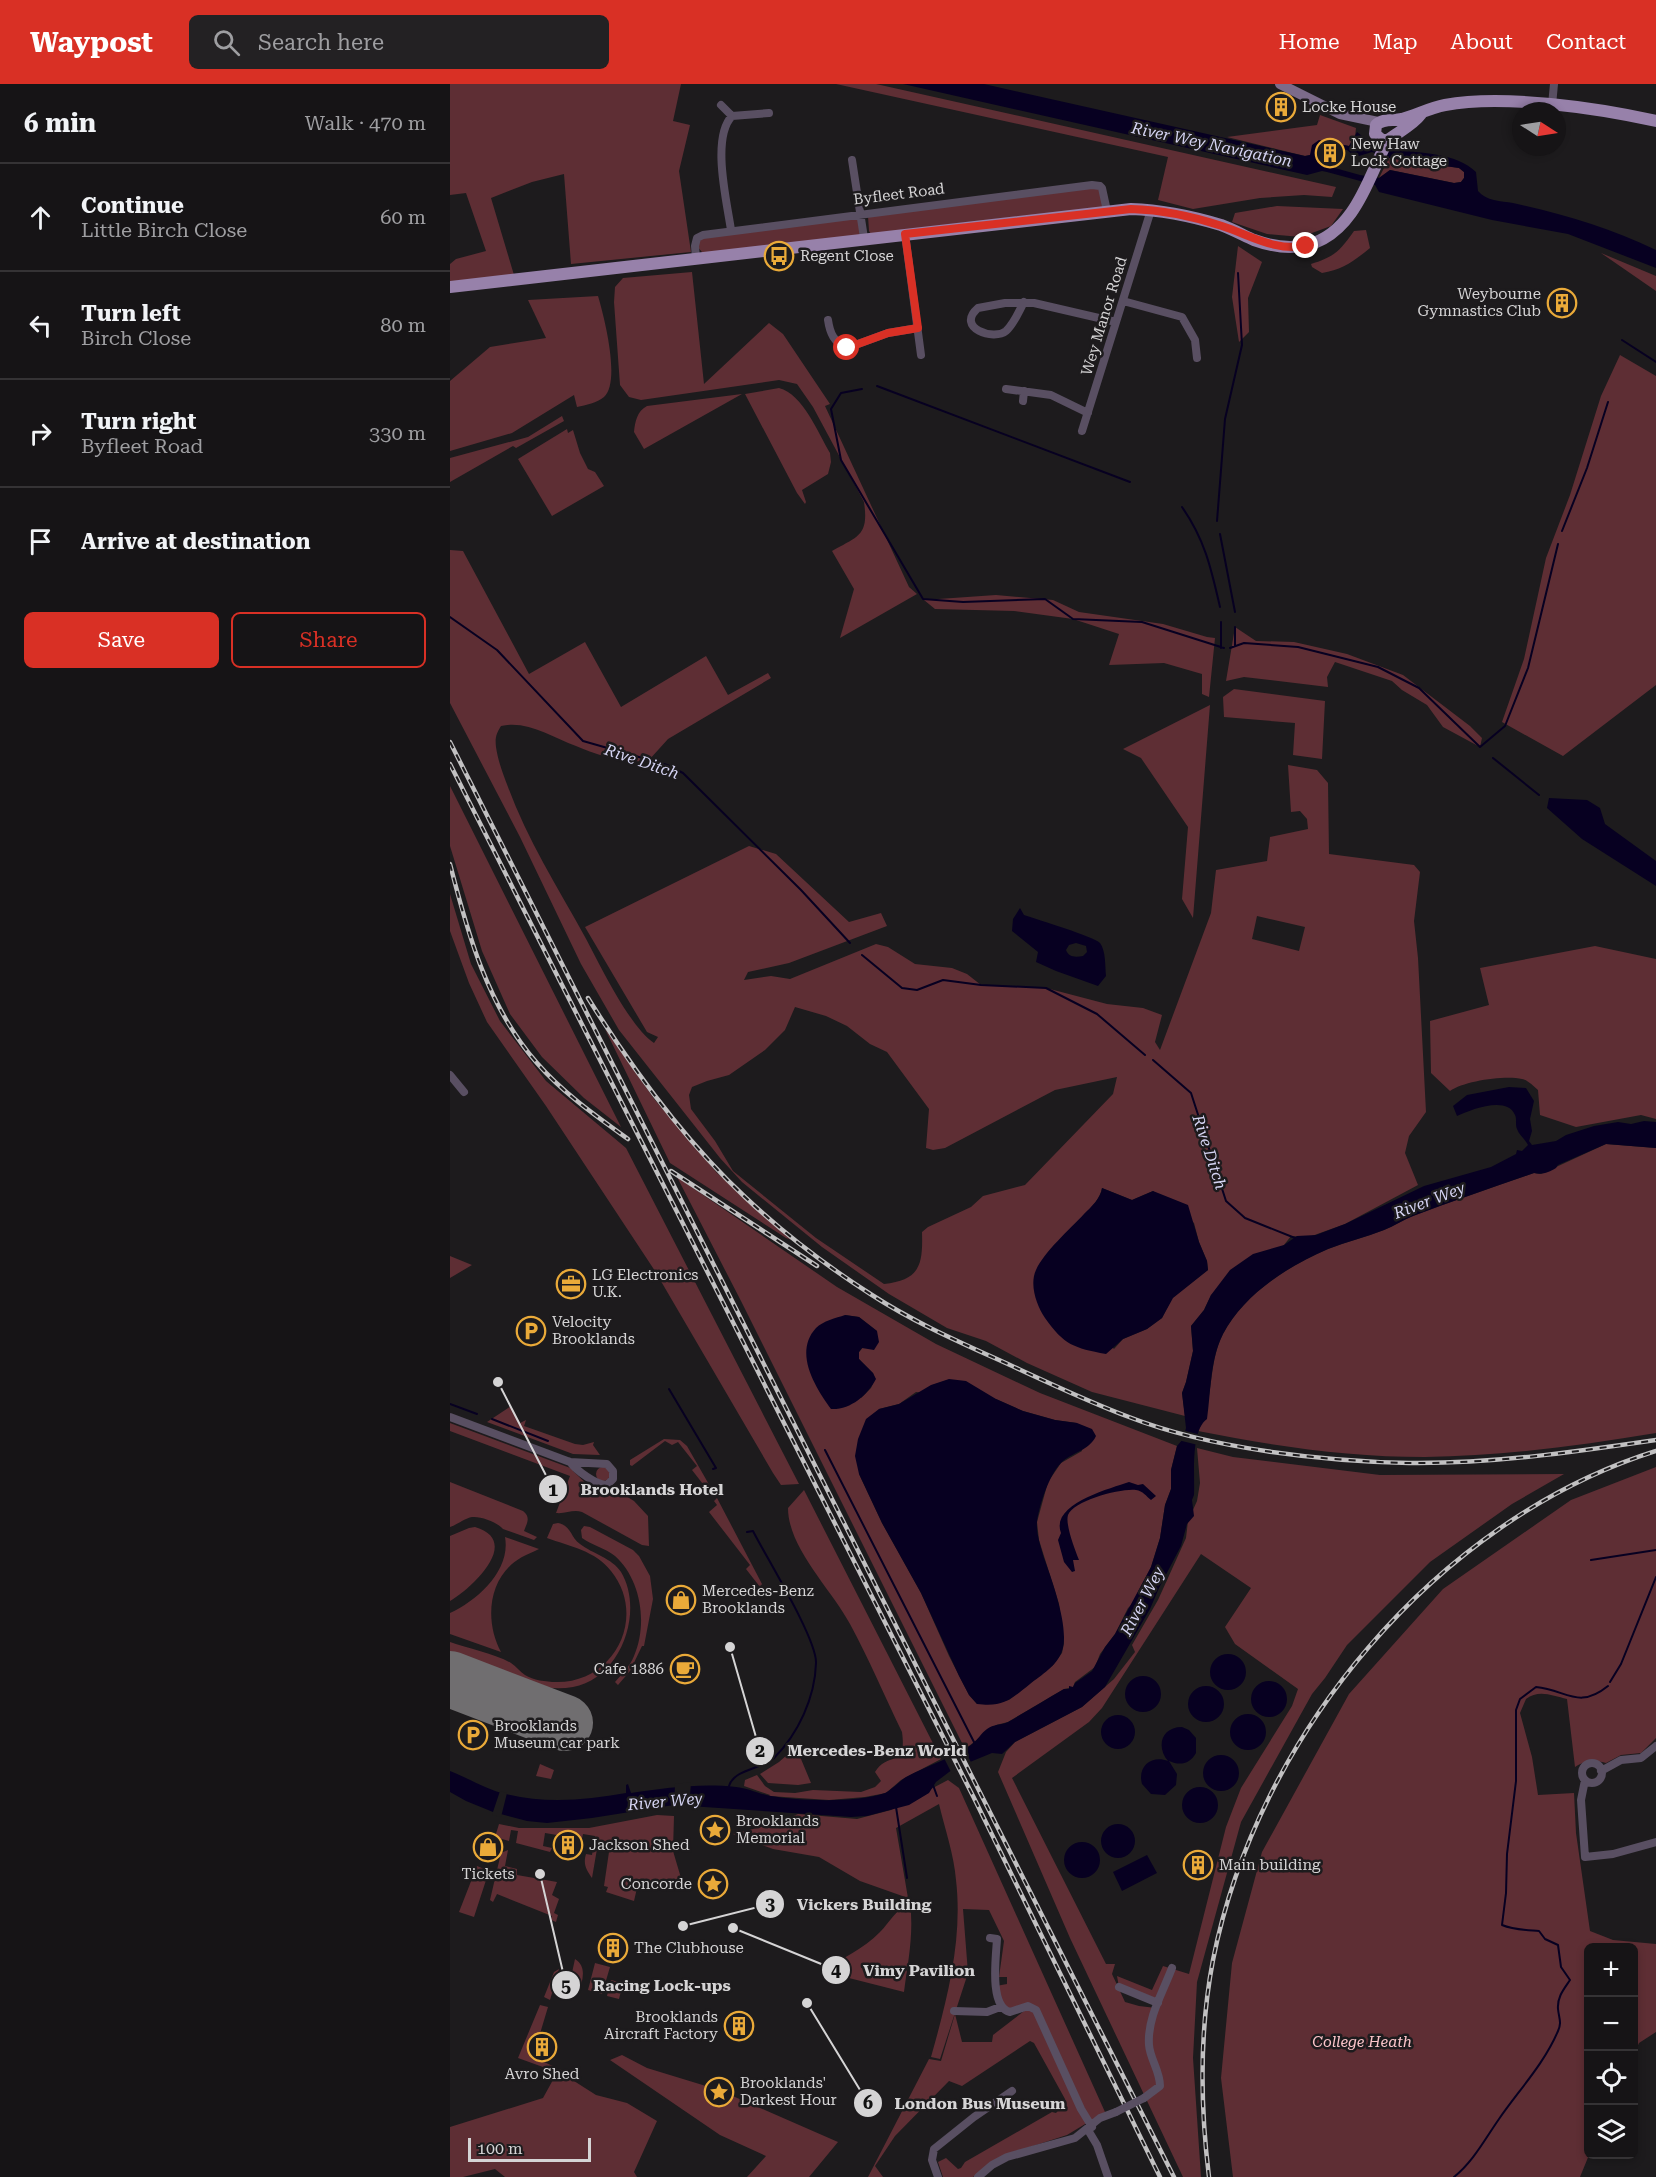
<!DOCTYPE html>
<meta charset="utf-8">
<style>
body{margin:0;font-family:"Roboto Serif",serif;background:#232123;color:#f1f3f6}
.controls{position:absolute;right:18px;bottom:18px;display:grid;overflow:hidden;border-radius:9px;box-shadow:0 3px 9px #0003}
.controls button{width:54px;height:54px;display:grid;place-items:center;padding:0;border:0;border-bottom:2px solid #353335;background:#161416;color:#f1f3f6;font:30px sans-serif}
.compass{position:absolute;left:1062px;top:18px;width:54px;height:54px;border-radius:50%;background:#161416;box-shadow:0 3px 9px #0003;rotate:102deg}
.scale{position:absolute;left:18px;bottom:15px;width:123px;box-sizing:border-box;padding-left:6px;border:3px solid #d5d4d5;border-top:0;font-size:16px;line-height:21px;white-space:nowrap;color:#d5d4d5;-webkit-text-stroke:4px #1d1b1d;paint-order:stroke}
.stop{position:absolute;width:18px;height:18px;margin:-14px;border:4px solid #d93025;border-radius:50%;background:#fff}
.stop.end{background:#d93025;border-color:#fff;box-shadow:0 2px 6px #0008}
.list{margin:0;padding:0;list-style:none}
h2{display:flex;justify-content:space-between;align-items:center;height:78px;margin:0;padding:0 24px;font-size:26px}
h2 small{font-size:20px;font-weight:400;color:#9e9ea1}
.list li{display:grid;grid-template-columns:39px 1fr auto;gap:18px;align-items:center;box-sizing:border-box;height:108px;padding:0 24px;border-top:2px solid #353335}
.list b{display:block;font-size:22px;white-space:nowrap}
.list p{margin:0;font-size:20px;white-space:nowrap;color:#9e9ea1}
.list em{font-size:20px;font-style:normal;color:#9e9ea1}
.actions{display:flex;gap:12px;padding:18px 24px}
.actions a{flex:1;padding:14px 0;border:2px solid #d93025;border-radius:9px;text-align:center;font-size:21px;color:#d93025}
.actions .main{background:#d93025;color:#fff}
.icon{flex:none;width:33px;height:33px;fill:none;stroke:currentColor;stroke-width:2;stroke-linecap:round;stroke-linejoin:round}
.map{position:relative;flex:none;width:1206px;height:2093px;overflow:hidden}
header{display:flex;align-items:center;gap:36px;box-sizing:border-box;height:84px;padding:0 30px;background:#d93025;color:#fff}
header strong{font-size:28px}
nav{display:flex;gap:33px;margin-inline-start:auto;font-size:21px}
.search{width:420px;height:54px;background:#232123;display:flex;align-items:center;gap:15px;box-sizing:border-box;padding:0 21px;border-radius:9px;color:#9e9ea1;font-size:22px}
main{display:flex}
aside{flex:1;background:#161416}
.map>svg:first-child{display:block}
.green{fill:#5e2e34;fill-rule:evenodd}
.water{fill:#070021;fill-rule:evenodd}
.pier{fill:#1d1b1d}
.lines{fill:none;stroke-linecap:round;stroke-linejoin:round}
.stream{stroke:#070021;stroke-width:2}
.runway{stroke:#706e70;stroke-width:56}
.minor{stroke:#594f62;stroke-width:8}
.secondary{stroke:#7c6b8a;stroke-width:10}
.primary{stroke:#9781aa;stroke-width:12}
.rail-casing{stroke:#c2c1c2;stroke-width:4.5}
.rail{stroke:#1d1b1d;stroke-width:2;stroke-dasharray:7;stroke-linecap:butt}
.minor-bridge{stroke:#594f62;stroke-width:8}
.route{stroke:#d93025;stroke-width:8}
.labels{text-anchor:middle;stroke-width:5;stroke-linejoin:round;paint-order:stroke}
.poi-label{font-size:15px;fill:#d5d4d5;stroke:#1d1b1d;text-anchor:start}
.street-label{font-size:15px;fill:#d5d4d5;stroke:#1d1b1d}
.park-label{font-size:15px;font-style:italic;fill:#fcc5ca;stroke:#1d1b1d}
.water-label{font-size:16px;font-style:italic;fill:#d5d4f3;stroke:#1d1b1d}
.leader{fill:none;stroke:#d5d4d5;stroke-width:2}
.callout-dot{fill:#d5d4d5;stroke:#1d1b1d;stroke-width:2}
.mark-label{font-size:18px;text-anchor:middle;font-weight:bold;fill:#111}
.callout-label{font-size:16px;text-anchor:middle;font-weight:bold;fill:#d5d4d5;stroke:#1d1b1d;stroke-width:5;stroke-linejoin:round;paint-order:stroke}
</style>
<header>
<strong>Waypost</strong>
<div class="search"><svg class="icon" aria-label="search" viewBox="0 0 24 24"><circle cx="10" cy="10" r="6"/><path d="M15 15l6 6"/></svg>Search here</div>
<nav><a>Home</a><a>Map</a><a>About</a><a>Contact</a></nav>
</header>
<main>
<aside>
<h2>6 min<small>Walk · 470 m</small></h2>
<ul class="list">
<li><svg class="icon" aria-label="ahead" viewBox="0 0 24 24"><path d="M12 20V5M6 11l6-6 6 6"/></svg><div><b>Continue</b><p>Little Birch Close</p></div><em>60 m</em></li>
<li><svg class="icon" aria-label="left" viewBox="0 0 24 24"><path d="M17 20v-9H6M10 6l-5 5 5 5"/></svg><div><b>Turn left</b><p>Birch Close</p></div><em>80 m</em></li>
<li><svg class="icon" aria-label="right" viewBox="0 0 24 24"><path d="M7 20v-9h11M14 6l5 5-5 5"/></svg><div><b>Turn right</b><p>Byfleet Road</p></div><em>330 m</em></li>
<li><svg class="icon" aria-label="arrive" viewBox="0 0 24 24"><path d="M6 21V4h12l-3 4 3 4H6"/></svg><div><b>Arrive at destination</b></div></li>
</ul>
<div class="actions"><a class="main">Save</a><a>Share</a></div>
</aside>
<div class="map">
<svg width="1206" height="2093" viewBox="0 0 1206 2093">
<rect width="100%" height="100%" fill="#1d1b1d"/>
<path class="green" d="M0,0H231L223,37L240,41L229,87L241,168L121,180L114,90L82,98L41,114L64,191L0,199V180L6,175L36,167L16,109L0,111Z
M386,0H426L886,103L882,113L854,111L810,114L743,125L708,116L718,73Z
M870,31L906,44L905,53L899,62L869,57L860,71L855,72L777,53L867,41Z
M939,74L1009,84L1014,88V94L1011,98L1004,99L940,86L929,94Z
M638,103L649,104L654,127L423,154L419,147L418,132Z
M827,122L893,125L881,142L851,153L817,150L782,138L785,129Z
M407,130L411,155L256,173L247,162L253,151Z
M916,146L920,164C904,177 892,186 872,189L862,183L861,180C884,173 890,167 904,147Z
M788,162L812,178L798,214L799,248L789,258L782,213Z
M1151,169L1206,192V207Z
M242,188L254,300L319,239L333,250L380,320L375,322L459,503L467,510L390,554L404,505L382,467C408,452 419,452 414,418L363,323L347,300L329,296L191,316L179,313L170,301L164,218L165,203L173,194Z
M148,212C154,232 171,298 154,313C147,319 136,321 127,323L124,311L62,349L0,367V297L40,263L96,254L78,216Z
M1170,271L1206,292V601L1113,672L1052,638L1074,575L1096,474L1120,411L1151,312Z
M329,304C353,310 368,349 380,369L381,378L378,390L352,406L356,418L355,420L347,409L295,310Z
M292,310L194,365L184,348C185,338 187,327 197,322Z
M112,332L114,337L66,364L63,362L0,398V374L78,353Z
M117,345L118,349L123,346L130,369L138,385L145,388L154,402L102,432L68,375Z
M0,466L13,467L79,590L135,558L171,623L256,572L278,611L318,589L321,594L218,655L199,676C176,681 147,671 126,662C102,653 77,636 51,642C46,650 45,654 46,663C48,677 53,690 58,703C77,755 108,804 135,853C150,881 179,942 204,959L208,953L197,948L135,843L299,762L326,770L399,838L431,829L437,842L339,879L298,888L294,896L321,892L340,895L426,860L438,863L465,880L502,884L517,890L531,901L596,904L657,920L693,924L712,931L705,958L710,966L761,829L766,786L817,777L820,753L858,745L857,735L850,727L841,728L838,681L867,686L878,699L879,770L964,781L970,788L964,837L968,874L976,1028L959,1052L955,1069L968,1101L895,1140L859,1153L841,1152L834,1161L761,1211L754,1226L741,1242L743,1267L736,1298L732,1309L735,1332L642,1308L577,1279L536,1257L497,1244L439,1210L372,1163L292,1098L270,1074L169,946L131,880L70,753L0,619ZM807,832L855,843L849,867L802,855ZM345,923L376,932L397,942L420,960L437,968L479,1025L476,1064L483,1066L495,1064L605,1006L667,993L663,1010L575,1101L533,1112L521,1123L478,1143L472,1148C473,1181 470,1196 434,1200L366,1154L283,1087L265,1057L241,1025L239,1011L242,1003L257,997L279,991L315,966L335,946ZM652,1104L682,1116L703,1107L744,1139L749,1158L757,1177L758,1186L722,1214L712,1234L697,1245L673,1255L664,1265L586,1187C593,1178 599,1168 606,1160C619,1146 649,1122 652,1104Z
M546,511L603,516L629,528L713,540L757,553L765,554L759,613L752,610V590L714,579L659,581L669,550L623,535L564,527L485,525L474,516Z
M785,543L806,557L844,558L897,570L953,591L1020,642L1032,654L1030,663L993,643L977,621L952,606L942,597L885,578L877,593L878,603L794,593L776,597Z
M784,605L875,617L872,675L843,671L845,639L774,633L773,613Z
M760,621L743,834L732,815L738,743L691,674L673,665Z
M0,702L171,1043L134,1014L92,973L60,930L32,867L0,762Z
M0,810L21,880L50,937L96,997L176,1064L349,1400L331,1401L323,1389L205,1187L96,1022L37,938L19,899L0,847Z
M1145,862L1206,875V1035L1191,1031L1126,1043L1090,1031L1088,1006C1083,1002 1078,996 1072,995C1055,991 1014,997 1000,1007L981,989L980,937L1039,921L1030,884Z
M155,945L205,1016L267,1089L345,1157L336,1154L220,1079Z
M1156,1060L1206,1064V1349C1129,1362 1052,1372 975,1373C898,1373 823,1362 748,1347C765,1317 757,1281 773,1250C794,1210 838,1182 878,1165C896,1158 916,1153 934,1146C944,1142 953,1136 963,1132C1003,1117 1044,1103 1084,1089L1091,1090Z
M227,1093L387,1203L486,1260L590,1309L727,1362L721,1386V1405L715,1421L710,1454L701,1483L683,1519L678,1524L665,1550L650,1570L645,1583L625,1598L623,1603L614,1605L558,1638L546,1641L515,1665L291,1217ZM395,1231L409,1233L427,1247L409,1268V1275L423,1289L425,1295L421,1304L411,1314ZM466,1308L546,1315L573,1327L605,1336L627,1339L632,1367L611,1379L598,1398L587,1438L589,1456L609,1520L614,1559L612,1569L603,1581L559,1616L527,1620L519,1611L499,1572L471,1509L432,1439L409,1390L429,1325L449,1320Z
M0,1172L22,1181L0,1194Z
M61,1322L70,1339L76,1336L74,1342L125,1360L133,1361L144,1358L143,1361L150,1371L123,1370L37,1338Z
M0,1339L123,1385V1387L146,1409H171L184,1417L198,1432L199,1462L192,1461L132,1428C123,1425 116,1430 106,1429L120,1392L0,1347Z
M214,1355L230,1356L237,1362L265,1411L263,1413L242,1386L247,1382L228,1358L222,1361L215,1357L182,1382L180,1381V1376Z
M747,1364L783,1373L930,1391L1114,1390L1062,1420L980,1478L897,1561L875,1594L862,1610L791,1738L747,1898L743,1974L751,2093H733L620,1854L548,1688L556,1668L565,1658L632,1623L664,1595L685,1568L682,1561L708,1516L736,1454L738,1437L747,1417L750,1399ZM751,1470L801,1504L775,1543L785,1560L848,1605L842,1622L791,1704L776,1743L739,1890L713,1882L702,1906L667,1892L669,1903L708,1919L706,1924L689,1922L675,1918L662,1890L665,1880H656L562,1694L639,1638L652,1624Z
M146 1390a7 7 0 1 1 14 0a7 7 0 1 1-14 0Z
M1206,1383V1654L1191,1669L1171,1671L1156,1679C1143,1676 1136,1676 1125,1683L1117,1615C1103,1612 1089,1605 1076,1615L1070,1629L1082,1673L1088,1711L1124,1709L1126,1749L1140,1847L1163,1856L1206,1860V1948L1189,1959L1184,1970V1864H1138L1139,2071L1130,2093H783L771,1994L782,1879L812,1768L899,1610L993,1505L1121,1416Z
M0,1398L73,1427C81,1433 77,1439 74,1447L87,1453L84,1456L53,1445C47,1438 31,1432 22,1433C15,1434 7,1441 0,1443Z
M354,1406L491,1675L451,1696L436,1709L415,1713L379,1716L319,1712L320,1711L294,1702L295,1696L307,1691L315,1702L324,1708L345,1709L363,1706L411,1708L425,1703L431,1697L425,1688C439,1666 457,1686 452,1648C435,1613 419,1575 400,1540C382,1506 338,1464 338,1424Z
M267,1414L312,1500L310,1503L296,1485L300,1481L259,1428L267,1421L264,1417Z
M108,1439C122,1442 120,1453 130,1460C143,1470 162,1474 171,1488C195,1528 170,1595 123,1603C81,1610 37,1584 0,1570V1558C17,1564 46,1570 61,1579C66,1582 70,1588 75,1591C83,1596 96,1598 106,1598C164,1599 198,1533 161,1487C146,1467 119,1462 97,1454L103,1440Z
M134,1442L140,1443L183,1466L189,1472L200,1492L203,1515L194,1562H192L180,1587L168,1601L165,1598C172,1590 180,1582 184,1572C198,1540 191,1495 165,1472C155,1464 142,1461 132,1454L131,1446Z
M25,1443C73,1457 21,1505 0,1517V1452L19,1444Z
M55,1453L89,1465C84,1468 77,1470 72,1473C38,1492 34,1537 51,1568L0,1550V1529C28,1516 61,1486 55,1453Z
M346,1663L361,1699L348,1701L318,1699L310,1690L329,1678Z
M90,1680L104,1686L101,1695L86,1692Z
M498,1696L509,1704L655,2028L617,2051L561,2069L543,2077L523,2093H493L488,2078L496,2074L508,2085L511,2084L515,2078L602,2028L606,2029L614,2020L615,2015L584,1959L580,1957L512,2002L499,1997L445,2052L425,2082L433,2093H418L479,1975L491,1977L505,1930L512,1958H542L543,1951L583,1920L560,1928L550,1923L546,1902L557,1900V1893H549L554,1857L539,1826L513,1825L518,1889L490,1975L481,1973C497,1916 513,1856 506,1796C504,1771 495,1745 489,1720L446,1744L458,1814L410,1797L369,1773L323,1765L283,1750L327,1739L348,1730L407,1735L441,1726Z
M207,1731L224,1732L223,1767L231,1794L220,1799L218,1806L192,1801L191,1804H187L184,1817L156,1808L158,1803L154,1802L160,1761L148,1759L142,1794C136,1785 133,1780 136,1770L142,1771L145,1752L133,1750L131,1759L113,1756V1752L95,1749L93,1762L102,1764L100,1768L66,1759L68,1747L61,1746L59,1757L45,1753L49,1740L69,1744H139Z
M58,1766L55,1782L67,1785V1791L107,1798L102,1811L109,1815L104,1829L108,1831L106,1838L101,1836L102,1832L47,1810L43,1818L40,1816L51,1769Z
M27,1782L39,1787L24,1833L9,1828Z
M460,1819C464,1849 458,1878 454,1908L395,1893L396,1886L386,1883L383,1891L372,1888C391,1874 414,1865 430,1848C440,1838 446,1825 460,1819Z
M125,1875C138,1883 132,1898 128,1911L118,1907Z
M145,1879L160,1883L152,1910L138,1906Z
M109,1885L100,1916L94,1913L104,1888Z
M161,1896L173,1899L169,1915L157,1912Z
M90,1921L98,1923L83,1973L105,1983L104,1987L68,1974Z
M172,1971L197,1984L269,2006L388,2058L359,2093H297L316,2072L270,2051L160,1976Z
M109,1985L117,1989L124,1997L146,2011L177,2019L207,2037L184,2088L187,2093H55L45,2085L13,2093H0V2043L93,2014Z"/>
<path class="water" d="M453,0H534L855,72L860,71L862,61L869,56L899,62L907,48L922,60L942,67L945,66C971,69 1007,69 1026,88L1028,107C1036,117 1051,117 1063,119C1112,130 1161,144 1206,166V184L1118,150L1042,136L929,108L925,101L877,88L872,87L857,91ZM873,62L897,66L902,70L909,72L922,68L939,74L1009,84L1014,88V94L1011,98L1004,99L940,86L929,94L910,91L874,81L870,73L871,64Z
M1099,714L1137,716L1150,724L1155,740L1206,777V802L1132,755L1097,724Z
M570,824L574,831C588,836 643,852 650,859C656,867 655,882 656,892L648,902L606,887L586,878L588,868L562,847L563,835ZM626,859L636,862L637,868L633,872C626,873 619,874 616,866L619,861Z
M1059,1003L1076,1004L1084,1017L1080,1035L1082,1047L1079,1057L1082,1061L1106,1057L1116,1051L1144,1042L1168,1038L1181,1040L1194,1037L1206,1038V1064L1156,1060L1108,1081L1106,1084C1099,1088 1093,1091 1084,1089C1044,1103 1003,1117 963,1132C953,1136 944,1142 934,1146C916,1153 896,1158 878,1165C838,1182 794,1210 773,1250C760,1276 761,1307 757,1335C740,1347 745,1392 744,1411L742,1416L744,1432L737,1440L731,1462L709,1504L700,1525L655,1603L632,1623L565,1658L552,1670L542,1669L503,1685L486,1698L479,1709L459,1721L417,1732L401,1733L224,1721L142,1734L97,1739L77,1737L43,1728L16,1717L0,1708V1687C18,1694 37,1706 56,1710C96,1720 136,1716 176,1709V1701L178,1700L181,1709C216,1704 250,1699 286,1703C298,1704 309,1710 321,1712C350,1717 407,1719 435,1709C440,1707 450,1697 456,1693C478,1681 501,1675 521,1661C528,1656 531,1649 537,1645C543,1640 552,1641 558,1638C577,1627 595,1616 614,1605H619V1602L623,1603L625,1599L642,1587L655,1563L665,1550L701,1483L710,1454L715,1421L721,1405V1386L727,1362L733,1355L736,1344L732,1309L736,1298L743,1267L741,1242L754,1226L761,1211L780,1186L803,1170L834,1161L847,1152L866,1151L895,1140L974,1102L1041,1083L1066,1070L1067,1066L1072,1067L1078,1061C1075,1055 1069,1051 1067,1045C1065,1041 1067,1035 1065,1031C1057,1011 1020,1026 1007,1032L1003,1022L1017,1011Z
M652,1104L682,1116L703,1107L738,1121L749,1158L757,1177L758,1186L723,1214L712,1234L697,1245L673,1255L656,1270C624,1264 614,1261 595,1234C587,1222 579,1201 586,1186C594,1168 620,1145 634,1130C641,1123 651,1114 652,1104Z
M395,1231L409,1233L427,1247L429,1258L424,1266L412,1264L409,1268V1275L423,1289L426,1295C417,1312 400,1326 381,1325C366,1304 343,1269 366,1244C373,1237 386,1234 395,1231Z
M499,1295L516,1297L546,1315L573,1327L605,1336L627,1339L642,1345L646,1352C639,1367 622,1368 611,1379C599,1391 589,1422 587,1438C586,1450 591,1463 594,1474C602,1496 620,1545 612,1567C607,1582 591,1591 580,1600C560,1616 554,1623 527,1620L519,1611L509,1592L471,1509L432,1439L409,1390L405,1372L408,1355L416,1335L429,1325L449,1320L481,1301Z
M679,1398L688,1401L693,1400L706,1412L701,1416C696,1412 693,1407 686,1406C672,1404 624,1416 618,1431C615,1440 625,1466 629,1476H623L625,1487L622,1488L614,1478L608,1456L611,1449C600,1420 659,1405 679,1398Z
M760 1588a18 18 0 1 1 36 0a18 18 0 1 1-36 0Z
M675 1610a18 18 0 1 1 36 0a18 18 0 1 1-36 0Z
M801 1615a18 18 0 1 1 36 0a18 18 0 1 1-36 0Z
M738 1620a18 18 0 1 1 36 0a18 18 0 1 1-36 0Z
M780 1648a18 18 0 1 1 36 0a18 18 0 1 1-36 0Z
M651 1648a17 17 0 1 1 34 0a17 17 0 1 1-34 0Z
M732,1643L739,1646L746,1654V1669C740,1680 730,1682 719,1677L727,1690L726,1701L715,1711L701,1710L692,1700C687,1682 702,1671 718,1677C706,1663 711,1643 732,1643Z
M753 1689a18 18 0 1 1 36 0a18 18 0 1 1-36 0Z
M732 1721a18 18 0 1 1 36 0a18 18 0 1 1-36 0Z
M651 1757a17 17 0 1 1 34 0a17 17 0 1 1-34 0Z
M614 1776a18 18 0 1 1 36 0a18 18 0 1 1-36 0Z
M697,1771L707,1789L672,1807L663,1788Z"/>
<path class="pier" d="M732,1346L751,1351L748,1361L728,1356Z
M513,1663L522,1680L502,1690L493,1672Z
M241,1698L239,1725H224L225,1700Z
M50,1707L57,1709L51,1733L42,1731Z"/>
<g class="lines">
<path class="stream" d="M1172,256L1206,278
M427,302L680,398
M412,305L391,309L381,325L391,376L473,515L513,518L595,515L623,535L692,538L774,564
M732,423C755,456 761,484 770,523
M767,437L775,335L792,261L788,189
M1112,447L1137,384L1158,318
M770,450L785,528
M0,533L47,566L133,657L217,681L233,689L351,806L400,859
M771,538V564
M785,562V543
M780,564L794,559L848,563L928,583L969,604L1030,663L1055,642L1078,584L1108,460
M1043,674L1089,711
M412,871L452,904L467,906L493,896L531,901L596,904L647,930L695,971
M703,976L741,1009L776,1117L795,1134L845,1154
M219,1305L266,1384L263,1385
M0,1320L27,1330
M42,1335L98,1357
M375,1366L525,1660
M1141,1476L1206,1466
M1160,1598L1171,1580L1206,1493
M483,1701L487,1712
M279,1702C284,1685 312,1685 324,1674C348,1650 365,1614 366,1579C367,1555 316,1473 303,1447L297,1448
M446,1723L457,1794
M1004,2093C1023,2078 1035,2055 1049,2035C1069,2006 1094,1980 1108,1947C1112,1938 1109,1935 1108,1925C1107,1913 1114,1905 1120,1896L1111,1883L1108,1861L1095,1855L1089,1847C1076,1846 1064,1846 1052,1841L1056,1809L1057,1770L1066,1697V1626L1070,1615L1086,1603C1117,1606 1128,1626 1158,1602"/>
<path class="runway" d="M0,1595L115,1639"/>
<path class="minor" d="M271,21L282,32L319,29
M1102,21L1104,0
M402,76L414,154
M281,146C277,118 261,54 282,32
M455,150L471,271
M246,174L245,162L247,154L253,151L642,101L650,102L652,104L657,127
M673,217L732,233L745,256L747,274
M574,218C569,227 564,240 556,247C544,257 505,244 528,224L555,219H584L666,238
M378,236C380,250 384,258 397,264L438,249L468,244
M556,305L601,311L638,329
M573,317L574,307
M632,347L701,126
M0,991L14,1008
M0,1333L120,1378L157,1380L163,1387V1395L157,1401C146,1401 127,1387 120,1378
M1132 1689a10 10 0 1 1 20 0a10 10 0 1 1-20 0Z
M1151,1687L1171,1676L1191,1674L1206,1662
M1135,1696L1131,1716L1135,1773L1163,1770L1206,1758
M540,1854L547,1855C546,1873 539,1923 560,1928L578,1922L586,1926L631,2025L642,2043
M669,1903L708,1919
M504,1927L537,1928L550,1923
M694,2014L710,2002C710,1987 700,1975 699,1961C697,1934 713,1908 722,1884
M638,2046L647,2061L658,2093
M488,2093L482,2076L484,2065L524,2033L562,2007
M528,2093L542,2081L557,2073L625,2054L650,2034L666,2028"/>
<path class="secondary" d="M830,0L890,30L928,38"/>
<path class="primary" d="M938,56H932L925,50L926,41C933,34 942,37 952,35C966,31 980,24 995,21C1053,10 1148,24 1206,37
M0,203L681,125C713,126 741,132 771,141C782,145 793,151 804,156C843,170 876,164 901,129C917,107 925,80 938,56C948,48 963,41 971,30"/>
<g class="rail-casing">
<path id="rail" d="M0,658L724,2093
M0,680L523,1712L710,2093
M0,780C18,851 38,923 87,979C113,1009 146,1032 178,1055
M138,914C183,986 233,1055 295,1113C333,1149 378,1183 422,1211C465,1239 514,1260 560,1281C599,1299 639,1318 679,1333C761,1365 872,1377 959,1379C1042,1380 1124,1368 1206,1356
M221,1087L367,1182
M759,2093C750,2020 749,1949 763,1876C807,1652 986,1436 1206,1367"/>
</g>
<use href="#rail" class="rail"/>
<path class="minor-bridge" d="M666,2028L694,2014"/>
</g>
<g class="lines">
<path class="route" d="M397,264L438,249L468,244L455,150L681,125C713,126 742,132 772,142C802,152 824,167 856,162"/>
</g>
<defs>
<g id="building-ring" transform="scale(1.5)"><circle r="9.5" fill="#1d1b1d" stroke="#eaaa39" stroke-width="1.5"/><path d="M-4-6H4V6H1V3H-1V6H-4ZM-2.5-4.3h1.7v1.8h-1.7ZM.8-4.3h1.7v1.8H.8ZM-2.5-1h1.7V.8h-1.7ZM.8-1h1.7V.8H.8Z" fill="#eaaa39"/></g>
<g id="bus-ring" transform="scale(1.5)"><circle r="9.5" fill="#1d1b1d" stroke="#eaaa39" stroke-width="1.5"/><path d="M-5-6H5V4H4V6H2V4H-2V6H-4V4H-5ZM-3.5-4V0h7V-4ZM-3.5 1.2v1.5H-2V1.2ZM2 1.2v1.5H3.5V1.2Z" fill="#eaaa39"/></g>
<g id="office-ring" transform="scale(1.5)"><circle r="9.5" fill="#1d1b1d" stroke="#eaaa39" stroke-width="1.5"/><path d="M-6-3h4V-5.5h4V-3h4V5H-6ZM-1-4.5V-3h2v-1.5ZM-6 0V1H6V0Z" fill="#eaaa39"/></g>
<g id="parking-ring" transform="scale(1.5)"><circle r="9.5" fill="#1d1b1d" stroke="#eaaa39" stroke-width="1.5"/><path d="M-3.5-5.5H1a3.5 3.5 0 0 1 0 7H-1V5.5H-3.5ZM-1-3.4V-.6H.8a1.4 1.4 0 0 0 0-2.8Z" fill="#eaaa39"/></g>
<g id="shop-ring" transform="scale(1.5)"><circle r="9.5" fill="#1d1b1d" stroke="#eaaa39" stroke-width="1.5"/><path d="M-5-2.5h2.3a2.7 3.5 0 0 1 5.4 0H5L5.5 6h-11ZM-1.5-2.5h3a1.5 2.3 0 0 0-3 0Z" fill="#eaaa39"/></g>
<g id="cafe-ring" transform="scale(1.5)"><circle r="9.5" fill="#1d1b1d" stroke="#eaaa39" stroke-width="1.5"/><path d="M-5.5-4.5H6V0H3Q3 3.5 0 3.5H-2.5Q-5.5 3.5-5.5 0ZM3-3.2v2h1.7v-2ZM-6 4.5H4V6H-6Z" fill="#eaaa39"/></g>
<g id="sight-ring" transform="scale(1.5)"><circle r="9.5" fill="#1d1b1d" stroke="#eaaa39" stroke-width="1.5"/><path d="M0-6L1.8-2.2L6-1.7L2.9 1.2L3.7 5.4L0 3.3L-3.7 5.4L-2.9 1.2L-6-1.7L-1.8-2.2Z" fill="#eaaa39"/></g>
</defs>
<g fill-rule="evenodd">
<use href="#building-ring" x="831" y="23"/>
<use href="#building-ring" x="880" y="69"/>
<use href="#bus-ring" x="329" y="172"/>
<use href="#building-ring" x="1112" y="219"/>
<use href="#office-ring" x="121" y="1200"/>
<use href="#parking-ring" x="81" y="1247"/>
<use href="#shop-ring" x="231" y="1516"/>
<use href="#cafe-ring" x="235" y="1585"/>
<use href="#parking-ring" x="23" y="1651"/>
<use href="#sight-ring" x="265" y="1746"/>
<use href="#building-ring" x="118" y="1761"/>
<use href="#shop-ring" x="38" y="1763"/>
<use href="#building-ring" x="748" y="1781"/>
<use href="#sight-ring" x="263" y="1800"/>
<use href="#building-ring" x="163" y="1864"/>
<use href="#building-ring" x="289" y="1942"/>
<use href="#building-ring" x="92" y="1963"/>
<use href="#sight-ring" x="269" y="2008"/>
</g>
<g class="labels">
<g class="poi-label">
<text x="852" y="28">Locke House</text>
<text x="901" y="65">New Haw<tspan x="901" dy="17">Lock Cottage</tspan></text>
<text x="350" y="177">Regent Close</text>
<text x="1091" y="215" text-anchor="end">Weybourne<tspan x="1091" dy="17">Gymnastics Club</tspan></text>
<text x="142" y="1196">LG Electronics<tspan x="142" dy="17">U.K.</tspan></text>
<text x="102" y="1243">Velocity<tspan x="102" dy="17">Brooklands</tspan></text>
<text x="252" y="1512">Mercedes-Benz<tspan x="252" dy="17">Brooklands</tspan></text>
<text x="214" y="1590" text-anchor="end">Cafe 1886</text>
<text x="44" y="1647">Brooklands<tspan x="44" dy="17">Museum car park</tspan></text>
<text x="286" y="1742">Brooklands<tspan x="286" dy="17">Memorial</tspan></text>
<text x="139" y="1766">Jackson Shed</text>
<text x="769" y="1786">Main building</text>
<text x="38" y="1795" text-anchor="middle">Tickets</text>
<text x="242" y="1805" text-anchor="end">Concorde</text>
<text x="184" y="1869">The Clubhouse</text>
<text x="268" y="1938" text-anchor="end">Brooklands<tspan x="268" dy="17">Aircraft Factory</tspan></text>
<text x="92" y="1995" text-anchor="middle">Avro Shed</text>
<text x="290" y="2004">Brooklands'<tspan x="290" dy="17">Darkest Hour</tspan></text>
</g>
<g class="street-label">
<text transform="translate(449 110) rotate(-7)" y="5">Byfleet Road</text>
<text transform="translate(654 232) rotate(-73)" y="5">Wey Manor Road</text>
</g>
<g class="park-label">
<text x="912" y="1963">College Heath</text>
</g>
<g class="water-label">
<text transform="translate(762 60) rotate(12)" y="6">River Wey Navigation</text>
<text transform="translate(192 677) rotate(19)" y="6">Rive Ditch</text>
<text transform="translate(760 1068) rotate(72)" y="6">Rive Ditch</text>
<text transform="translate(979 1116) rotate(-21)" y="6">River Wey</text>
<text transform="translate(692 1517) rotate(-62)" y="6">River Wey</text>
<text transform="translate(215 1717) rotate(-5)" y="6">River Wey</text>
</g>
</g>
<path class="leader" d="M48 1298L103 1405M280 1563L310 1667M233 1842L320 1820M283 1844L386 1886M90 1790L116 1901M357 1919L418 2019"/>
<g class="callout-dot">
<circle cx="48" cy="1298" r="6"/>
<circle cx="280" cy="1563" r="6"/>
<circle cx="233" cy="1842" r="6"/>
<circle cx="283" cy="1844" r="6"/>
<circle cx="90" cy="1790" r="6"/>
<circle cx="357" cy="1919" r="6"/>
<circle cx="103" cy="1405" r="15"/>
<circle cx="310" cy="1667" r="15"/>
<circle cx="320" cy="1820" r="15"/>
<circle cx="386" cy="1886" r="15"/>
<circle cx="116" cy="1901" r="15"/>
<circle cx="418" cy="2019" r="15"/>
</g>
<g class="mark-label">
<text x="103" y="1412">1</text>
<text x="310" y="1673">2</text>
<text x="320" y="1826">3</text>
<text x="386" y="1893">4</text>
<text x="116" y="1908">5</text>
<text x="418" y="2025">6</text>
</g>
<g class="callout-label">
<text x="202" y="1411">Brooklands Hotel</text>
<text x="427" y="1672">Mercedes-Benz World</text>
<text x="414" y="1826">Vickers Building</text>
<text x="469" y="1892">Vimy Pavilion</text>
<text x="212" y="1907">Racing Lock-ups</text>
<text x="530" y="2025">London Bus Museum</text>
</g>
</svg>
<div class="controls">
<button>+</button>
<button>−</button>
<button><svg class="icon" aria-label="locate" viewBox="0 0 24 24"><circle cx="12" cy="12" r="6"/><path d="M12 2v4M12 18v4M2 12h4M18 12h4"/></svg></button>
<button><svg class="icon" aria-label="layers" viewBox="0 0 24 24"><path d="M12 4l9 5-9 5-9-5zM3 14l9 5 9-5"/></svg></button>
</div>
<svg class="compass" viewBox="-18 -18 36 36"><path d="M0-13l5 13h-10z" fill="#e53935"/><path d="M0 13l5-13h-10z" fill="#9e9ea1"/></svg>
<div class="scale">100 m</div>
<div class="stop" style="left:397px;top:264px"></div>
<div class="stop end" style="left:856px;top:162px"></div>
</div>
</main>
